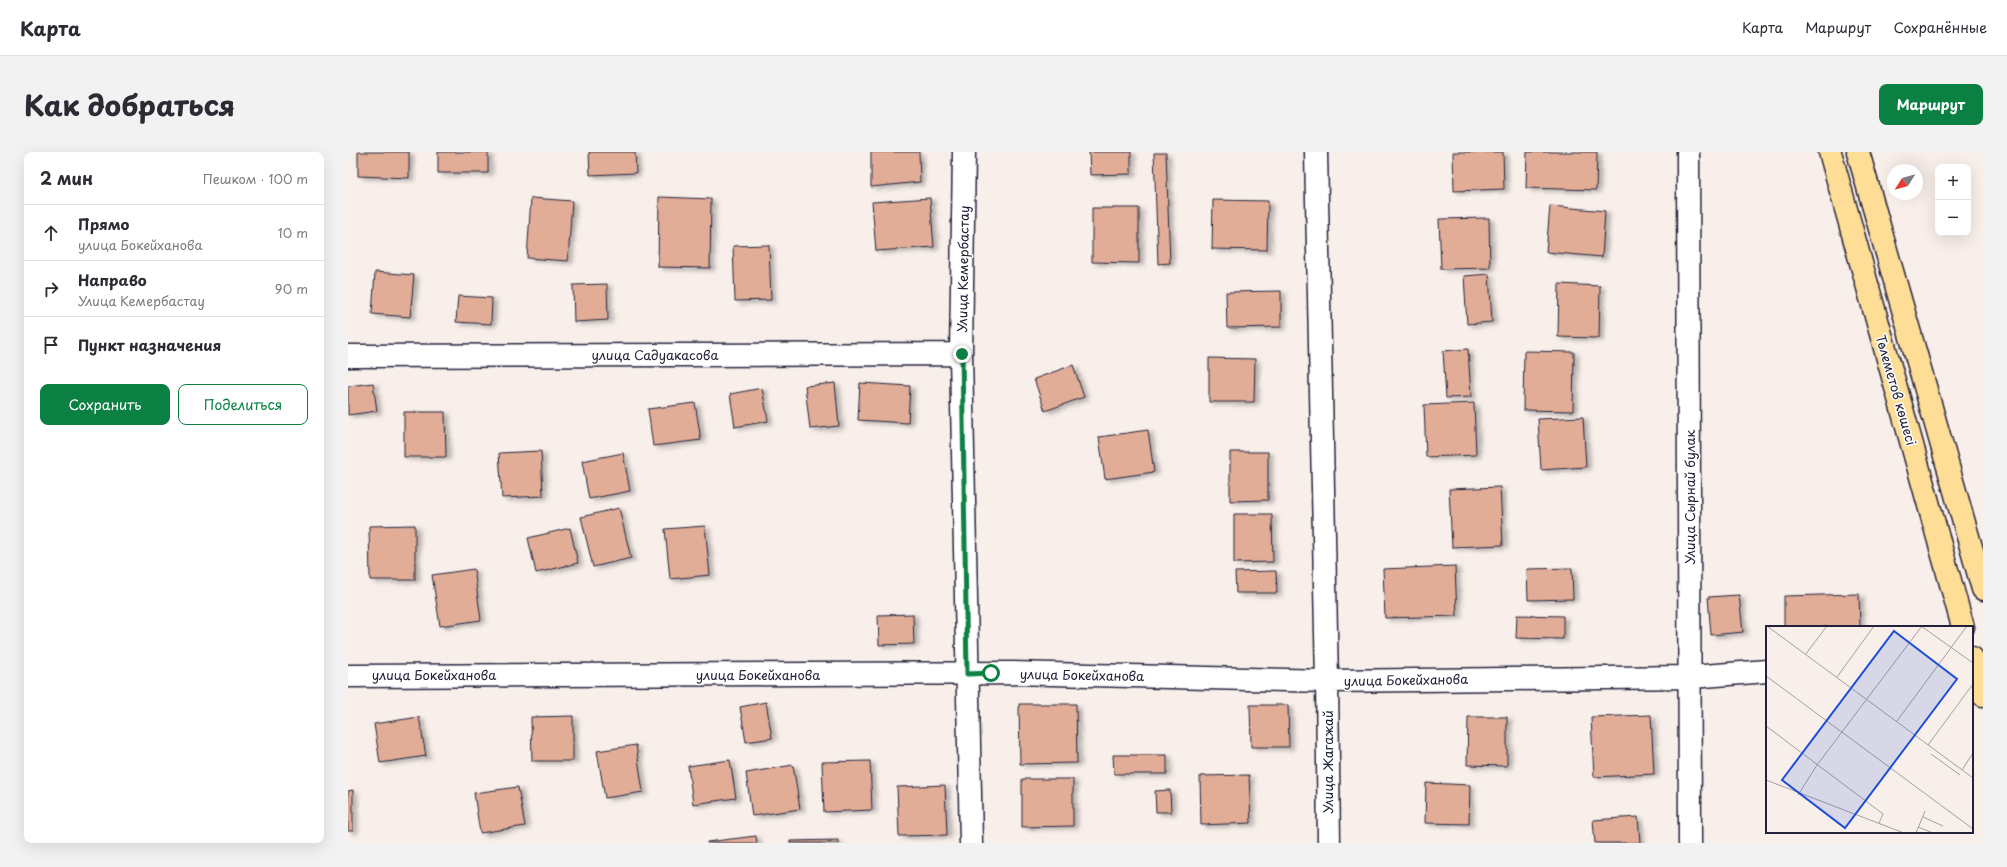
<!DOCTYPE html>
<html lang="ru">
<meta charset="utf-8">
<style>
body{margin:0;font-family:"Playpen Sans",sans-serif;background:#f2f2f3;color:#2b2b33}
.controls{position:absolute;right:12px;top:12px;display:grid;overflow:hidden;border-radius:8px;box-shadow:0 4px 16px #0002}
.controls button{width:36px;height:36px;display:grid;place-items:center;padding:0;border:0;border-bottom:1px solid #e1e1e2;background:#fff;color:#2b2b33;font:20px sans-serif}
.compass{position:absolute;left:1539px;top:12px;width:36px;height:36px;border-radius:50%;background:#fff;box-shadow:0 4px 16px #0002;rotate:233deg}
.stop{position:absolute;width:12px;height:12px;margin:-9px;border:3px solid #0b8043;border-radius:50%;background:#fff}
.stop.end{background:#0b8043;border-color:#fff;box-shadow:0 1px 4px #0008}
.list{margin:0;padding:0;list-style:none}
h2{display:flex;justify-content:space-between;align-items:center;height:52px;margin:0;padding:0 16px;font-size:17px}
h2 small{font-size:13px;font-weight:400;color:#7c7c81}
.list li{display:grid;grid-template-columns:26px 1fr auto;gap:12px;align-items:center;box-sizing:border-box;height:56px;padding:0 16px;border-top:1px solid #e1e1e2}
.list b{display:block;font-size:15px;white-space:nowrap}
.list p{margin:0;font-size:13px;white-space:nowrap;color:#7c7c81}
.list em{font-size:13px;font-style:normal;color:#7c7c81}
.actions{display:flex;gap:8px;padding:12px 16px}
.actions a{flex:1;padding:9px 0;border:1px solid #0b8043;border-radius:8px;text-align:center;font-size:14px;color:#0b8043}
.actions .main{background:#0b8043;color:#fff}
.icon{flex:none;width:22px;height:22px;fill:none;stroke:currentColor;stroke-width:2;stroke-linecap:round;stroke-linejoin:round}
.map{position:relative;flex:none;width:1635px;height:691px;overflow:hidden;border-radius:8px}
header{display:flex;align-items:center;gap:24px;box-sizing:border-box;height:56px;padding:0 20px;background:#fff;border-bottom:1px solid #e1e1e2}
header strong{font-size:19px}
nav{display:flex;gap:22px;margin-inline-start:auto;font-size:14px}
.intro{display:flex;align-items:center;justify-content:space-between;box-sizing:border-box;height:96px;padding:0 24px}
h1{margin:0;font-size:28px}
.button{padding:10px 18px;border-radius:8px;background:#0b8043;color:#fff;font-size:14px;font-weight:700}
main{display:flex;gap:24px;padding:0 24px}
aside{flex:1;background:#fff;border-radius:8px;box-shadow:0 4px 16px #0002}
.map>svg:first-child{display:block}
.building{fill:#e2ad97;stroke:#22223b;filter:url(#shadow)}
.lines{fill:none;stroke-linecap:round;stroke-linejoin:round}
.street-casing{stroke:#22223b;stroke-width:25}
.primary-casing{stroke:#22223b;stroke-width:25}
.street{stroke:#fff;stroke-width:22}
.primary{stroke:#fedd96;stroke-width:22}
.route{stroke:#0b8043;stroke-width:5}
.labels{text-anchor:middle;stroke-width:3;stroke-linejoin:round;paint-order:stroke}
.street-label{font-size:13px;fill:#22223b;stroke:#fff}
.inset-road{fill:none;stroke:#a39da4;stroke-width:1}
.view{fill:#1d4ed8;fill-opacity:0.15;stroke:#1d4ed8;stroke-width:2}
.inset-edge{fill:none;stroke:#22223b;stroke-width:2}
</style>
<header>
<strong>Карта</strong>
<nav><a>Карта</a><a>Маршрут</a><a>Сохранённые</a></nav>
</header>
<div class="intro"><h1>Как добраться</h1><a class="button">Маршрут</a></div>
<main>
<aside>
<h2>2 мин<small>Пешком · 100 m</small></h2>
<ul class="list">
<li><svg class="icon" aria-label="ahead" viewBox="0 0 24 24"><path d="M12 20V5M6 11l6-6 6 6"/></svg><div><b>Прямо</b><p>улица Бокейханова</p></div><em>10 m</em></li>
<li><svg class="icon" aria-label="right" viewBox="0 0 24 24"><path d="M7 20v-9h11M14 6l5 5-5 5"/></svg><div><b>Направо</b><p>Улица Кемербастау</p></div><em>90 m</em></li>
<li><svg class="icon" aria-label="arrive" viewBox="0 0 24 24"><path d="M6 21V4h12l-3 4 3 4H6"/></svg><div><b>Пункт назначения</b></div></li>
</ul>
<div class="actions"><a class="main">Сохранить</a><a>Поделиться</a></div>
</aside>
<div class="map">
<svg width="1635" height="691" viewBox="0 0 1635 691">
<defs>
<filter id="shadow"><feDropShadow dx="4.5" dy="2.5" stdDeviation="2" flood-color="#0004"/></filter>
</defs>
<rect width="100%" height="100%" fill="#f9efea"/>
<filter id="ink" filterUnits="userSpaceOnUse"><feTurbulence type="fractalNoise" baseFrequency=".025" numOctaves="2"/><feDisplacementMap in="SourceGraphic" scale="8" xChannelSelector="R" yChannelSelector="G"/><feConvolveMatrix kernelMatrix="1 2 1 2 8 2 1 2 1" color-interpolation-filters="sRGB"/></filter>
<g filter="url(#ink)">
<path class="building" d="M10,0H61V26L10,24Z
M90,0H140V21H90Z
M241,0H287L288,21L242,23Z
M523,0H571L572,30L523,35Z
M741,0H783V22L742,23Z
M1105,0H1155L1156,37L1106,39Z
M1179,0H1249L1248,38L1178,36Z
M806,1H818L822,111L810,112Z
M311,45L363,47L362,116L310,115Z
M183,46L224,49L220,109L179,106Z
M582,46L586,95L528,99L524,50Z
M865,48L920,49L919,98L864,97Z
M1202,54L1257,59L1254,105L1198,100Z
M744,56H791V111L744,110Z
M1141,66L1142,116L1093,117L1091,67Z
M421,93L423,148L387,149L385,94Z
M27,120L66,123L62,165L24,162Z
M1141,122L1144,170L1119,172L1116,124Z
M259,132L260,168L226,170L225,133Z
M1211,132L1252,134L1251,186L1210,185Z
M933,139V175L879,176L878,140Z
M110,144L144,146L143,172L108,170Z
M1120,197L1123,245L1098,246L1095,199Z
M1176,199L1226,200L1225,259L1175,258Z
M861,206L907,207L906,250H861Z
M725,213L736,245L697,259L686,227Z
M25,231L29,259L0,263V234Z
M487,231L491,274L462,277L457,234Z
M512,231L562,234L560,271L510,268Z
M414,236L420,269L387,275L382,242Z
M347,251L353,288L305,294L300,257Z
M1126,251L1128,303L1078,305L1076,253Z
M56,260H97L98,305H56Z
M1235,265L1238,315L1193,318L1190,267Z
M800,278L806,320L757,327L751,285Z
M193,299L195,344L154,346L151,301Z
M882,300H920V348L882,349Z
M275,301L282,339L241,347L234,309Z
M1152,335L1155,393L1104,395L1101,337Z
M271,356L283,406L245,415L233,365Z
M886,362H924L925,410L886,411Z
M67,373V428H22L21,374Z
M357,374L362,423L322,427L317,377Z
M222,376L230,411L188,421L180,386Z
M1107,414L1109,464L1037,466L1035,417Z
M1224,416L1225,447L1180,448L1179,417Z
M126,417L133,468L92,474L84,423Z
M928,419L929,441H888L887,420Z
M1511,442L1512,475H1436V444Z
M1391,443L1395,480L1363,483L1360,445Z
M565,462L566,492L531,493L530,463Z
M1169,463L1215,464V487L1168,486Z
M418,550L424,586L398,590L392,555Z
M671,552H728L729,611L672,612Z
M902,553H940L941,595H903Z
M1303,563L1306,622L1246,625L1243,565Z
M225,564V609H184L183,565Z
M71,565L78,604L32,611L26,572Z
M1120,565H1159V614L1119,613Z
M288,593L295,640L257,646L249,599Z
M765,603H819V622H766Z
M382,608L388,646L345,652L340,614Z
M522,609L524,658L476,660L474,610Z
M445,613L452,657L404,664L398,621Z
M901,623L903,671L853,673L852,624Z
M674,627H725V674L674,675Z
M1078,631L1122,633L1121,672L1077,671Z
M597,633L599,683L551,684L549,635Z
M170,635L177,674L132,681L126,641Z
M5,638V679H0V639Z
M822,638L823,660H808L807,639Z
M1290,665L1292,691H1247L1245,668Z
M408,684L409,691H359V690Z
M490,688V691H442V689Z"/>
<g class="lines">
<g class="street-casing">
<path id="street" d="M616,0L613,202L623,691
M968,0L979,529L981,691
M1340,0L1342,691
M0,204L613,202
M0,524L664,521L979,529L1343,525L1419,519"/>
</g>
<g class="primary-casing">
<path id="primary" d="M1482,0L1615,475
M1510,0L1635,437
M1624,506L1635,543"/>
</g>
<use href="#street" class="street"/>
<use href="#primary" class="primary"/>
</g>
</g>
<g class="lines" filter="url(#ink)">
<path class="route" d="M614,202L619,522L643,521"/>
</g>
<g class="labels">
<g class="street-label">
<text transform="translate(615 117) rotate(-89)" y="5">Улица Кемербастау</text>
<text x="307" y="208">улица Садуакасова</text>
<text transform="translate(1548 238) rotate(74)" y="5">Төлеметов көшесі</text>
<text transform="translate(1342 345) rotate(-90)" y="5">Улица Сырнай булак</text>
<text x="86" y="528">улица Бокейханова</text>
<text x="410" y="528">улица Бокейханова</text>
<text transform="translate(734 523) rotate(1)" y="5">улица Бокейханова</text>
<text transform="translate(1058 528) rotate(-1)" y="5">улица Бокейханова</text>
<text transform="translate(980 610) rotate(-90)" y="5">Улица Жагажай</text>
</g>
</g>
<g transform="translate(1418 474)">
<rect width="207" height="207" fill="#f9efea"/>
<path class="inset-road" d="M1,0L207,152M155,0L207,37M39,29L61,0M0,50L207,203M71,51L108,0M131,95L201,0M0,100L117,188L113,197M162,119L207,58M165,128L194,149M196,144L207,127M0,154L138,207M32,169L51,139L156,0M157,191L177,200M152,201L167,207M150,207L159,185"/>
<path class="view" d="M128,5L191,53L79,202L16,154Z"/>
<rect width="207" height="207" class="inset-edge"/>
</g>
</svg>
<div class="controls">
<button>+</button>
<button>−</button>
</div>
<svg class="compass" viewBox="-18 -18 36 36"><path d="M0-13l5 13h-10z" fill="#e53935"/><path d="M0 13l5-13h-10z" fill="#7c7c81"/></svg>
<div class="stop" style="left:643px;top:521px"></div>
<div class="stop end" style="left:614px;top:202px"></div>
</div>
</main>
